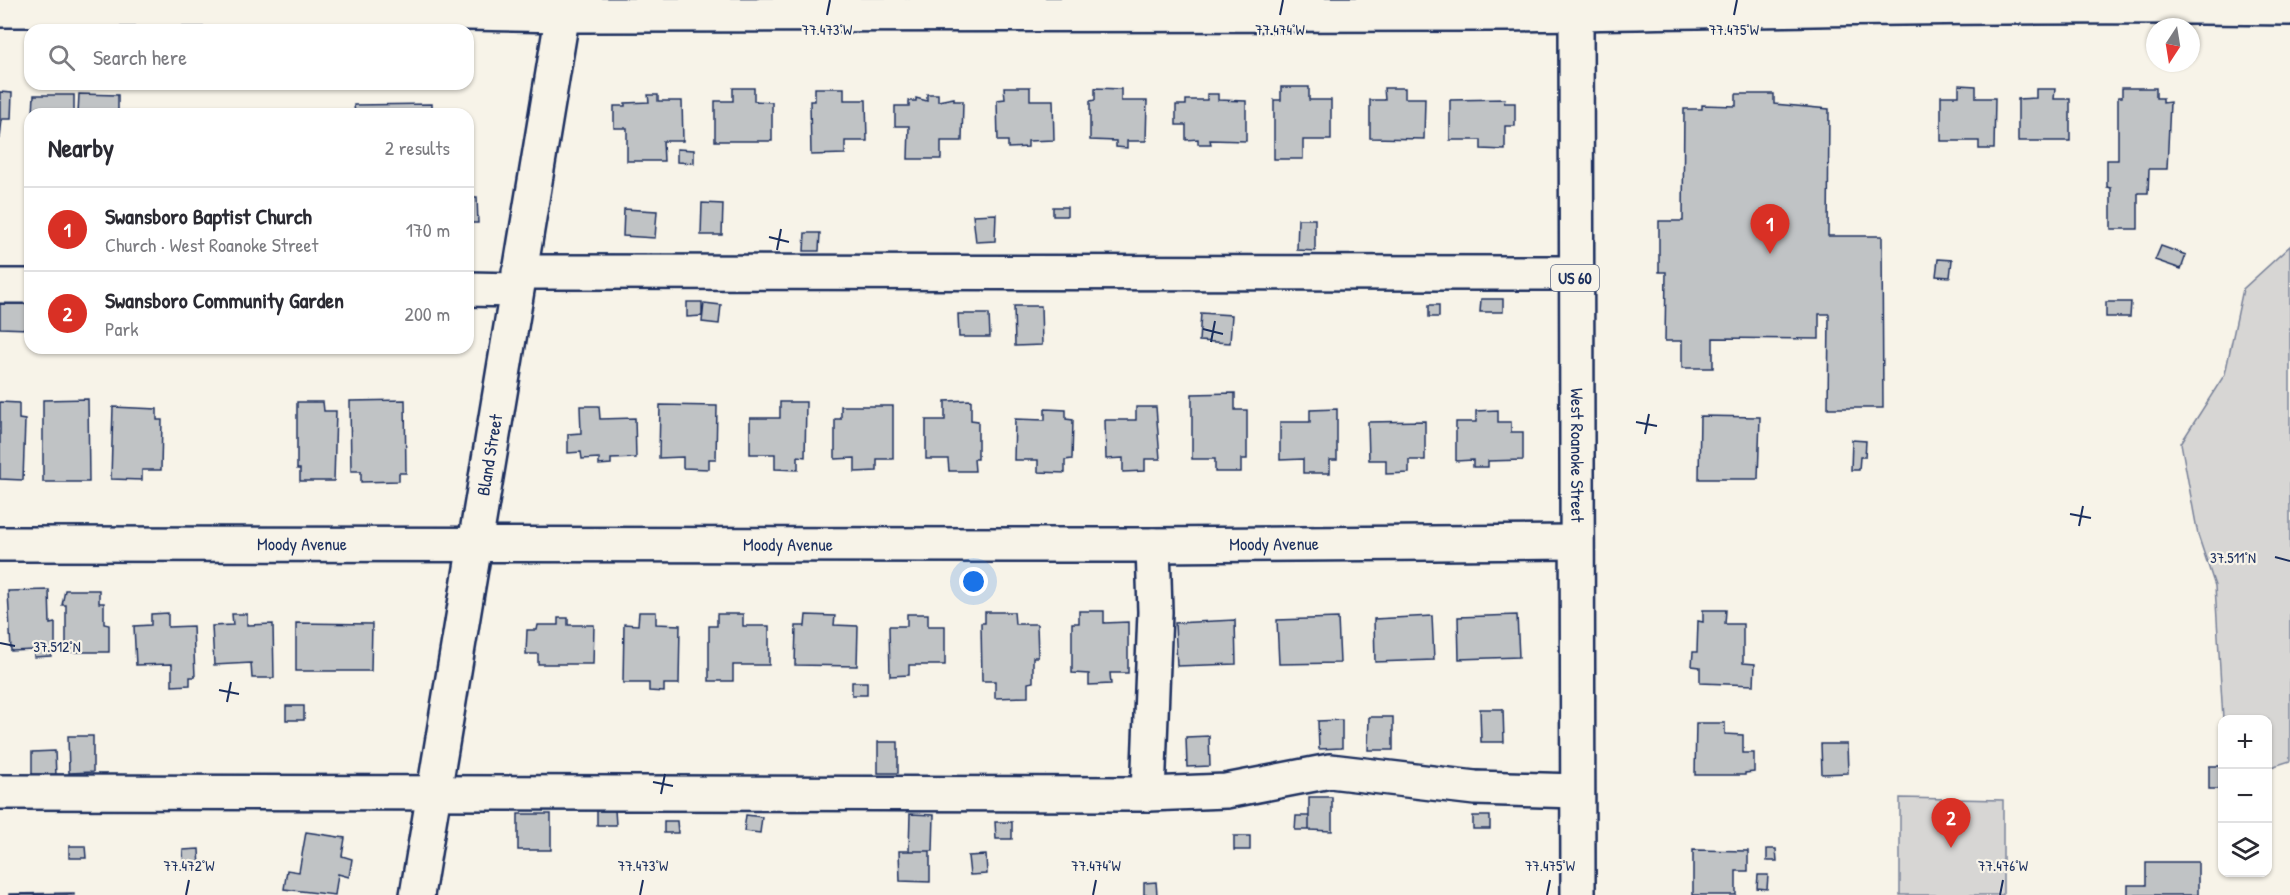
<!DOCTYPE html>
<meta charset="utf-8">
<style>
body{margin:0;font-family:"Patrick Hand",sans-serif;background:#f2f2f3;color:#2b2b33}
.controls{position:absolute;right:18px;bottom:18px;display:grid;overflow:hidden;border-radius:12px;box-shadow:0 2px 4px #0004}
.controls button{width:54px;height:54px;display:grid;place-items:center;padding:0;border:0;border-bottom:2px solid #e1e1e2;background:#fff;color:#2b2b33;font:30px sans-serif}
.compass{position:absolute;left:2146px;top:18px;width:54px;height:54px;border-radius:50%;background:#fff;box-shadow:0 2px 4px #0004;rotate:192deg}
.you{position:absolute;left:974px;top:582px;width:21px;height:21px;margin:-15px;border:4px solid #fff;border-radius:50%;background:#1a73e8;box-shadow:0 0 0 9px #1a73e833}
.badge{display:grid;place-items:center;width:39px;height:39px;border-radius:50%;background:#d93025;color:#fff;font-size:20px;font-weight:700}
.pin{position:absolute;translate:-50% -50px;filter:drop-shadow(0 2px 3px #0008)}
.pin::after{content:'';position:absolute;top:32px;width:21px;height:18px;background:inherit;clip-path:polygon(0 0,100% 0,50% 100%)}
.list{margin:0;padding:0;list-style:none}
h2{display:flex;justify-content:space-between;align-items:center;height:78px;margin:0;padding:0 24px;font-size:26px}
h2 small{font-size:20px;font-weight:400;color:#7c7c81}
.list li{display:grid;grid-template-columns:39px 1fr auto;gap:18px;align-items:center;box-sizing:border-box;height:84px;padding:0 24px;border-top:2px solid #e1e1e2}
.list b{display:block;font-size:22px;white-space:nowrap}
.list p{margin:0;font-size:20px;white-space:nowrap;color:#7c7c81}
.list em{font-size:20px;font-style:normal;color:#7c7c81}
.icon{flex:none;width:33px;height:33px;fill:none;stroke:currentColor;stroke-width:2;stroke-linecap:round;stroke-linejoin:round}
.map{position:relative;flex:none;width:2290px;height:895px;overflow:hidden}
.search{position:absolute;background:#fff;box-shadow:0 2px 4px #0004;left:24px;top:24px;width:450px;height:66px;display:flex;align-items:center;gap:15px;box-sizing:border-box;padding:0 21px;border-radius:18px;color:#7c7c81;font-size:22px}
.panel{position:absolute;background:#fff;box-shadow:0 2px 4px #0004;left:24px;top:108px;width:450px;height:246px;border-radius:18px}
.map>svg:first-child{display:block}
.green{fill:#d7d6d4;stroke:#798299;stroke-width:1.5}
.building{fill:#c0c3c5;stroke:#1b2f5e;stroke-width:1.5}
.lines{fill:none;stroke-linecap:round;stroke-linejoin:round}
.minor-casing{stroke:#1b2f5e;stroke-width:38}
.major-casing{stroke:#1b2f5e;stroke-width:38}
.minor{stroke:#f7f3e8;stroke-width:33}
.major{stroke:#f7f3e8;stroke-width:33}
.ticks{fill:none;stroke:#1b2f5e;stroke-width:2}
.labels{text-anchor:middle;stroke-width:4.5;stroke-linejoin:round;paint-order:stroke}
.shield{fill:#f7f3e8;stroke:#5d6a87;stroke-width:1.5}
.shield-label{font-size:16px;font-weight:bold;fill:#1b2f5e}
.street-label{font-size:18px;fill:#1b2f5e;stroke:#f7f3e8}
.ticks-label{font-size:15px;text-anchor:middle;fill:#1b2f5e;stroke:#f7f3e8;stroke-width:4.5;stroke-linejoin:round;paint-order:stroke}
</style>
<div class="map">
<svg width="2290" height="895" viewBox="0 0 2290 895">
<rect width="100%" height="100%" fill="#f7f3e8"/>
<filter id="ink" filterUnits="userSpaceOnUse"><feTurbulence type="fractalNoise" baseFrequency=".0167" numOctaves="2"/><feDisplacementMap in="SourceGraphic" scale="12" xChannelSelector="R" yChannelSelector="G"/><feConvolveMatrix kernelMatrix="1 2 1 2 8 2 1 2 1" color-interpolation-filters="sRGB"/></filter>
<g filter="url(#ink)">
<path class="green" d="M2290,246V761L2268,768V720L2223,719L2215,586L2198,535L2181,443L2225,374L2243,289Z
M1900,798L2003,800V895H1900Z"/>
<path class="building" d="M1959,85L1976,86V98H1995L1994,149H1979V141H1941V96H1959Z
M1004,87H1030V100H1053L1054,140L1028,141V147L1008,148V141H998L997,100L1005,99Z
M1281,87H1309V100H1331V140H1303V159H1274V100H1281Z
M733,88H754V101L772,102V141H715V101H733Z
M815,88H844V100H866L867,141H845V154L811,155L810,101H815Z
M1095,88L1121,89V101H1147L1146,141H1127V148L1116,147V141L1090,140V101L1095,100Z
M1384,88H1405V98H1425L1424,139L1370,138V100H1385Z
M2122,88H2156V98H2163V103L2170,102L2167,169H2149L2148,193H2138V229H2111V188L2107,187V160H2118V97H2122Z
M2036,89H2055L2054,99H2070V141H2018V99L2036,98Z
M0,92L12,93L11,119H2L0,139Z
M79,94L118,95V114H78Z
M927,94H938V101L954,98V101H963L962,141H941V159H908L909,126H895V106H909V101H916V98L927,101Z
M1207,94H1218V100L1246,101V141L1210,140L1211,144H1198V139L1186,140V125H1176V105H1186V100H1207Z
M1736,94H1774V104L1829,109L1828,236H1882L1883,408H1828L1829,314H1819V339L1713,338V368H1682V341H1665L1666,272H1659V221H1683L1684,109H1702V105L1736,106Z
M34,95H74V114H33Z
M648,95H658V101H682L683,141H663L664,161H627V128H614V106H625V103L649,102Z
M1505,99L1504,103H1515V126H1505V150L1481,149V140H1450V100Z
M432,104V114H355L354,105Z
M677,149L694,150V163L677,162Z
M468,197H477L478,223H468Z
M702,203L723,204L722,235H701Z
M1053,207H1067V216H1053Z
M624,209L657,211L655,238L623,236Z
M996,214L995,241L976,242L973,215Z
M1298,219H1315V251L1297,250Z
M805,233H820L819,251H804Z
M2161,246L2186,255L2181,269L2155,260Z
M1938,259L1952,260L1950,277L1936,276Z
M1481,299H1503V312H1480Z
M687,302H702V316L687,317Z
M2106,302H2131L2130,317H2106Z
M0,303L30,304L29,329L0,328Z
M704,303L721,305L719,324L702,322Z
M1429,305H1439V317H1429Z
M1014,306H1041L1042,345L1015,346Z
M1201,313L1232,315L1230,343L1199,341Z
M958,314H989L990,337H959Z
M1235,393V410H1247V459H1241V472H1215V459H1192V394Z
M88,399L89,482H43V400Z
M405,400L406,473H399V481L361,482V471H351L350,401Z
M971,400V420L978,421V459H974L975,471H949L948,459H926V420H945V401Z
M0,402L19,403V419L25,420L23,480L0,479Z
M297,402H323L324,411H336L334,481H300V469H297Z
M780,402H806L805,457L798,456V470L775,469V454H750V418H780Z
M660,405L717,406L716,459H709V469L683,468V457L659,458Z
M580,406H599L600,419L635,418L636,458L611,459V464L599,465V458L582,459L581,452L568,453V434L581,433Z
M841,406H893V459H877V471L855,472V458L835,459V419H841Z
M113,407L157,409V420H162L161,470H142V480L111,479Z
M1136,407H1156L1160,459H1145V471L1123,472V458L1106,459L1105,420H1136Z
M1045,409L1066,410V419L1073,420L1072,459L1065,460V473L1038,472V460H1014L1015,419L1045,420Z
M1337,409V460H1330V473H1303V459L1280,460V422H1310V410Z
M1498,410V422H1511V432H1523V460L1488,461V467H1473V460L1456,461V422H1476V411Z
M1700,416L1760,417L1758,479H1699Z
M1425,421V460H1409V473L1386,474V460H1369L1368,422Z
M1852,440L1866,441L1865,457H1860L1859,470H1851Z
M49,590L50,624L55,623V651L51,652V656L34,657V650L11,651L8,591Z
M65,590H99V603H104V624L109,625V652H66V605H62Z
M1703,610H1726L1725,624H1743V663L1755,664L1754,685L1700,683V667L1692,666L1693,652H1697L1698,621L1703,622Z
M1079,611H1104V623L1128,622V673H1110L1111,684L1089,685V674L1072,673V623H1079Z
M639,612H656V624L680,625L679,684H664V692L649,691V683H623L624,624L638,625Z
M985,612H1014L1015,624H1037L1038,657H1033V682L1028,683V697L995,698V681H982L981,623H985Z
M168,613V627L193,626L195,677H190V685L172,686V664L136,665L134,626L151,625V614Z
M232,614H247V625L273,624L274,678H252L251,663L214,665L212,626L233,625Z
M717,614H743V626H769V665H733V681H709V626H717Z
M907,614H928V626H945V665H909V675L890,676L889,626H907Z
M806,615L835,616L834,625L858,626L857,666L795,665L796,626H805Z
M1517,615L1519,657L1459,659L1458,617Z
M1432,616L1434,660L1375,662L1374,619Z
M558,618H568V625H594L593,664H538V654H526L527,630H537L538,625H558Z
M1338,618L1340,663L1279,664L1277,620Z
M1235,620L1236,664L1177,666L1175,623Z
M296,623L372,624L371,671H296Z
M852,682H867V695H852Z
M286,706H304V720H286Z
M1480,709H1503L1504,742H1481Z
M1369,717H1393V750H1368Z
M1342,720V748L1319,749L1318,721Z
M1696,723H1725V734L1743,735V753H1754V772L1745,773V775H1695Z
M68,736H93V772L69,773Z
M1209,736L1210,766L1187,767L1186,737Z
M878,742H898V773H878Z
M1821,744H1847L1848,773L1822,774Z
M55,751L56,776L32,777V752Z
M2209,766H2222V789H2209Z
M1309,797H1332V831L1309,830Z
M597,810H615L616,825H597Z
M518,814H551V850H518Z
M910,814L934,815L933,851H909Z
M746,815L762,817L760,833L744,831Z
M1296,816H1309V830H1295Z
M1473,816H1490V829H1473Z
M664,821H677L678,833H664Z
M995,822H1012V839H996Z
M306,832L345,838L342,856L352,859L349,877L338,874L335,895L284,889L287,870L299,872Z
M1234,836H1250V850H1234Z
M69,846H85L86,858H69Z
M199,849L200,869L184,870L183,850Z
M1767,849H1776L1777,861H1767Z
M1693,850L1748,851V871H1736V895H1693Z
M899,851H930V882L900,881Z
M986,855L987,874L970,875L968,856Z
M2146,862H2198V895H2128V885H2146Z
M1758,875H1768L1767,889L1757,888Z
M1156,882L1157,895H1144V883Z
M74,893V895H9V894Z"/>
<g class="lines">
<g class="minor-casing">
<g id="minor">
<path d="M519,272L1575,273"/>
<path d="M0,286H30"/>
<path d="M468,289L516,290"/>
<path id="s1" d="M0,544L1153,545L1576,542"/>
<path d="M0,792L1148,794L1226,791L1330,771L1475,788L1577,791"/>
<path d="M1148,794L1155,612L1153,545"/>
<path id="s2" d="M417,895L565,0"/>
</g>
</g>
<g class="major-casing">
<g id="major">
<path d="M0,10H323L562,15L1508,14C1768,10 2029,4 2290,8"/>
<path id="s3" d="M1576,14L1578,895"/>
</g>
</g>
<use href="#minor" class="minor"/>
<use href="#major" class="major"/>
</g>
</g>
<path class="ticks" d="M827,15L830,0M1280,15L1283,0M1734,15L1737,0M769,237L789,242M777,250L781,229M1203,329L1223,334M1211,342L1215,321M1636,422L1657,426M1645,434L1649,414M2070,514L2091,518M2079,526L2083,506M2275,557L2290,561M0,643L15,646M219,690L239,694M227,702L231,682M653,782L673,786M661,794L665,774M186,895L189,880M640,895L643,880M1093,895L1096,880M1547,895L1550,880M2000,895L2003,880"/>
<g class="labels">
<rect class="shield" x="1551" y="265" width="48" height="26" rx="4.5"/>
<g class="shield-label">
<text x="1575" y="284">US 60</text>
</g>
<g class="street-label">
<text dy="6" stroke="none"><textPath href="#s3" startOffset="441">West Roanoke Street</textPath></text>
<text dy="6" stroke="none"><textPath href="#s2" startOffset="446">Bland Street</textPath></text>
<text dy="6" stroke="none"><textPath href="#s1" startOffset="302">Moody Avenue</textPath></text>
<text dy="6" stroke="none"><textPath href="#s1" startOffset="788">Moody Avenue</textPath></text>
<text dy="6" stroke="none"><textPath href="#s1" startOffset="1274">Moody Avenue</textPath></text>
</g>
</g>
<g class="ticks-label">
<text x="827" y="35">77.473°W</text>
<text x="1280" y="35">77.474°W</text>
<text x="1734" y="35">77.475°W</text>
<text x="2233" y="563">37.511°N</text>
<text x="57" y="652">37.512°N</text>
<text x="189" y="871">77.472°W</text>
<text x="643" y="871">77.473°W</text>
<text x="1096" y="871">77.474°W</text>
<text x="1550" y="871">77.475°W</text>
<text x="2003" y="871">77.476°W</text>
</g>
</svg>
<div class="controls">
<button>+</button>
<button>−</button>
<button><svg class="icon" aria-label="layers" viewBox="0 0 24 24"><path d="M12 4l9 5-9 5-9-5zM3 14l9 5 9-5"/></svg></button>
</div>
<svg class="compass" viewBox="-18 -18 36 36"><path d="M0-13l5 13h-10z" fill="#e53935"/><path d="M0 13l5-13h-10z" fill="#7c7c81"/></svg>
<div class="you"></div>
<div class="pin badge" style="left:1770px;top:254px">1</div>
<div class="pin badge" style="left:1951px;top:848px">2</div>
<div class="search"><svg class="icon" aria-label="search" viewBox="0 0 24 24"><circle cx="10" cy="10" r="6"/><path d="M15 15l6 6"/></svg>Search here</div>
<section class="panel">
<h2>Nearby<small>2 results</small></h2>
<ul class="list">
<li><span class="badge">1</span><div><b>Swansboro Baptist Church</b><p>Church · West Roanoke Street</p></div><em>170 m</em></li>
<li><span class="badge">2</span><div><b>Swansboro Community Garden</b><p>Park</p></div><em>200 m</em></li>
</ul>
</section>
</div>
